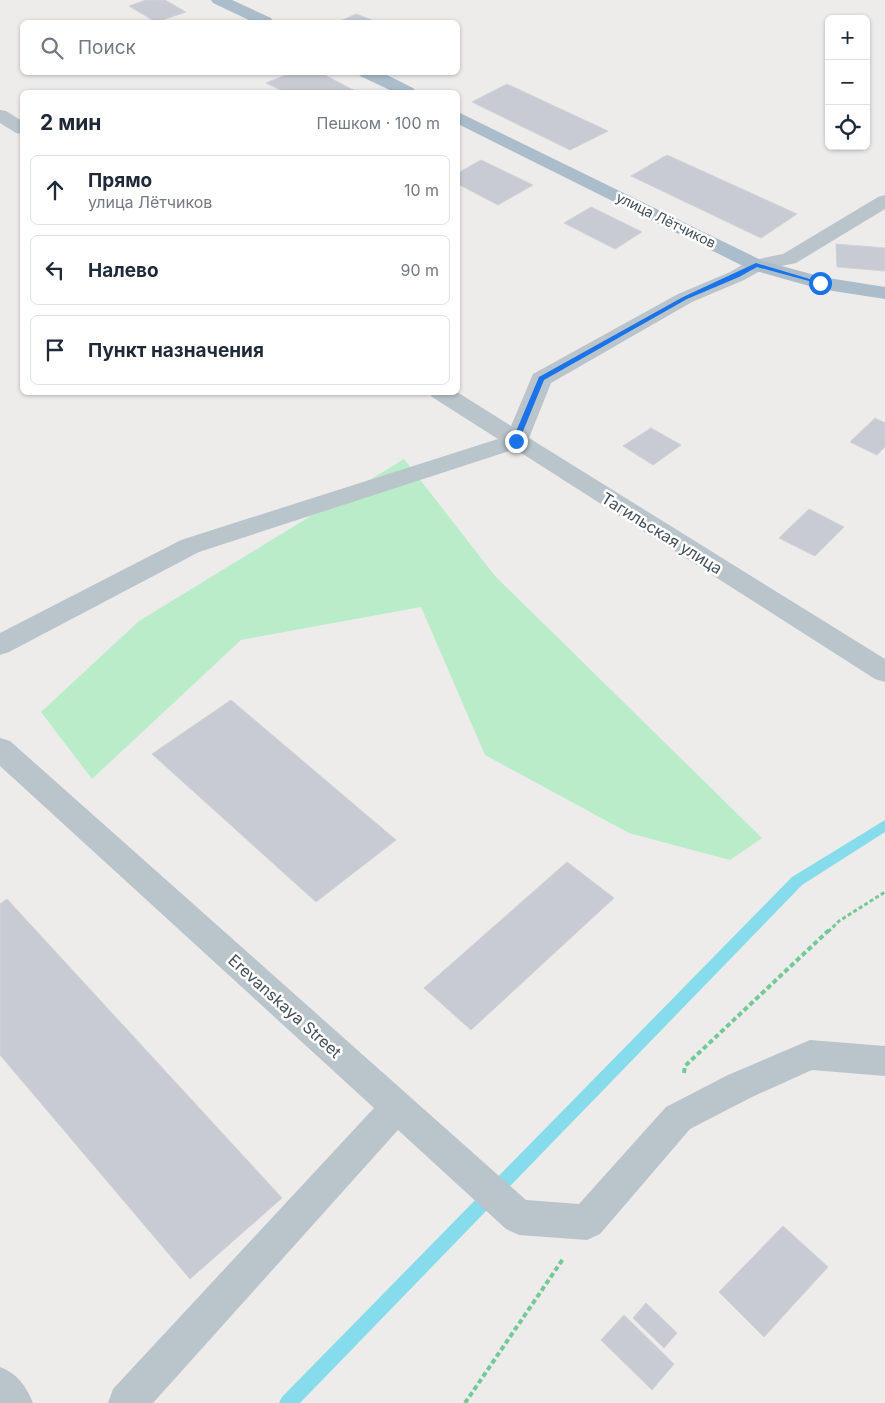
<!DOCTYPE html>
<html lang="ru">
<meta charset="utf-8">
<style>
body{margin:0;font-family:Inter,sans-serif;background:#f6f6f7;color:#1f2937}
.controls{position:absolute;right:15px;top:15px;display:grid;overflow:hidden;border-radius:8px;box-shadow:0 1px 4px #0004}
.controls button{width:45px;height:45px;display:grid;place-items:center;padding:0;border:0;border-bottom:1px solid #e0e1e3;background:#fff;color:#1f2937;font:25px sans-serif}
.stop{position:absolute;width:15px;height:15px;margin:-11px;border:4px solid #1a73e8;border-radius:50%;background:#fff}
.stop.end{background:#1a73e8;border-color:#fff;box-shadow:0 1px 5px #0008}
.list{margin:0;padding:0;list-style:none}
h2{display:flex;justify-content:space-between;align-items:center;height:65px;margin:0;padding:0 20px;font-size:21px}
h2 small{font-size:16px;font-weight:400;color:#747a83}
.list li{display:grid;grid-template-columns:32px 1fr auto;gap:15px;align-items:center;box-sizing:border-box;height:70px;margin:0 10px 10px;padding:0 10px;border:1px solid #e0e1e3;border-radius:8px}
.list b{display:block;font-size:19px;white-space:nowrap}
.list p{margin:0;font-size:16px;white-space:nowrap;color:#747a83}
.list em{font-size:16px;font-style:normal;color:#747a83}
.icon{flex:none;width:28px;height:28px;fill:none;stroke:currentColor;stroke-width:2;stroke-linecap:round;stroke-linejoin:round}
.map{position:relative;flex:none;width:885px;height:1403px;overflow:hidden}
.search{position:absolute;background:#fff;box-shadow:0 1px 4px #0004;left:20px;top:20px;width:440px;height:55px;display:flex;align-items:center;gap:12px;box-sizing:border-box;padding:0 18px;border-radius:8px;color:#747a83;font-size:19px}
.panel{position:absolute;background:#fff;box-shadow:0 1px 4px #0004;left:20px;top:90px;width:440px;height:305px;border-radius:8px}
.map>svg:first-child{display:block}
.green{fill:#b9edc9}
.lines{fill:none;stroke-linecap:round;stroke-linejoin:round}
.stream{fill:#86dcea;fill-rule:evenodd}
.building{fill:#c8cbd1;stroke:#cfd2d7}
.path-far1{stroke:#71ca98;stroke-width:3;stroke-dasharray:4 2.5;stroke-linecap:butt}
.path{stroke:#71ca98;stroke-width:4;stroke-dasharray:5 3;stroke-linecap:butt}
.minor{fill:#bac4cb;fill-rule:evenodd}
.major{fill:#abbdcb;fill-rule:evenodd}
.route{fill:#1a73e8}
.labels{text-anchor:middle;stroke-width:5;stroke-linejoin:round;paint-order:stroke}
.far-street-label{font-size:14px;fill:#445058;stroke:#fff}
.street-label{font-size:16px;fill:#445058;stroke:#fff}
</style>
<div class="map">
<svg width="885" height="1403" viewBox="0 0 885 1403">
<rect width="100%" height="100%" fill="#eeebeb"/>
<path class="green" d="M404,459L495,576L762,838L730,860L629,833L485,755L421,607L241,640L92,779L41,712L139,621Z"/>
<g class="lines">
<path class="stream" d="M885,820V832L802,885L300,1403H279L282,1397L792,877Z"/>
</g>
<path class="building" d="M146,0H165L186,12L156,22L129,6Z
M356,14L377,22H338Z
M293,72H319L355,91L351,92H285L266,83Z
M507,84L608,131L570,150L472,102Z
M667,155L797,214L761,238L631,176Z
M481,160L533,185L498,205L458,184V173Z
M591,207L642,232L615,249L564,223Z
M836,244L885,248V271L837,267Z
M875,418L885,423V447L877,455L850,442Z
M651,428L681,445L653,465L623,446Z
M809,509L844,527L815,556L779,538Z
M231,700L396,840L316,902L152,754Z
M567,862L614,898L471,1030L424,988Z
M7,899L282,1198L190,1279L0,1055V904Z
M783,1226L828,1267L764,1337L719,1292Z
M646,1303L677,1333L664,1348L633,1318Z
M624,1315L674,1364L652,1390L601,1340Z"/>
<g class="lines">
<path class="path-far1" d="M828,932L839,921L885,892"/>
<path class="path" d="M684,1073L685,1066L829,930
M465,1403L563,1259"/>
<path class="minor" d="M0,110L6,111L22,121V134L16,133L0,123Z
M885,195V209L796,263L762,270L744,280L692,302L551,383L529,438L885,659V682L875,679L515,449L199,552L9,652L0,655V633L181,540L498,439L432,397L429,392H457L511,426L533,374L678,294L730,272L749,261L783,254L878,197Z
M0,738L10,741L526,1200L579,1204L666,1107L728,1075L810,1040L885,1046V1076L812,1070L752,1097L690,1129L600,1234L587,1240L519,1235L506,1229L398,1130L153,1403H108L113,1389L374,1108L0,766Z
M0,1367C18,1374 26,1386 33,1403H0Z"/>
<path class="major" d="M211,0H232L271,18L273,22H253L213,3Z
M358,72H381L413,88L416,92H394L360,76Z
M458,112L763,261L822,277L885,287V299L820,289L749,269L458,124Z"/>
</g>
<path class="route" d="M756,263L823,283L820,284L757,267L739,277L687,299L544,380L519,441L513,442L512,441L539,377L683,297Z"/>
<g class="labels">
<g class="far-street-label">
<text transform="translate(666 220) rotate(26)" y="5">улица Лётчиков</text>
</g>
<g class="street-label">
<text transform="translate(662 533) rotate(32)" y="6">Тагильская улица</text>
<text transform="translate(285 1006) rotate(42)" y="6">Erevanskaya Street</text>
</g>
</g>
</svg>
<div class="controls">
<button>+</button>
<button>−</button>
<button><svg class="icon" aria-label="locate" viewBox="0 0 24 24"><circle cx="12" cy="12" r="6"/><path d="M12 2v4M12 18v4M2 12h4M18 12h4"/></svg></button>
</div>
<div class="stop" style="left:820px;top:283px"></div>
<div class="stop end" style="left:516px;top:441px"></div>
<div class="search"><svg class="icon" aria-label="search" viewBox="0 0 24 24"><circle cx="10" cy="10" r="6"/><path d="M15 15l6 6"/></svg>Поиск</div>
<section class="panel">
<h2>2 мин<small>Пешком · 100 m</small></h2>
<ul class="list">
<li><svg class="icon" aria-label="ahead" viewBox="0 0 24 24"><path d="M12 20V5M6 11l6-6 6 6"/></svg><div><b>Прямо</b><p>улица Лётчиков</p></div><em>10 m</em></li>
<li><svg class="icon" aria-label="left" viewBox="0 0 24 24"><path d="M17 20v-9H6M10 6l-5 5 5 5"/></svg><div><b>Налево</b></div><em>90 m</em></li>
<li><svg class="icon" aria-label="arrive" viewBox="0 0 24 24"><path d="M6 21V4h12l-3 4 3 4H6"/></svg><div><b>Пункт назначения</b></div></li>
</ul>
</section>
</div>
